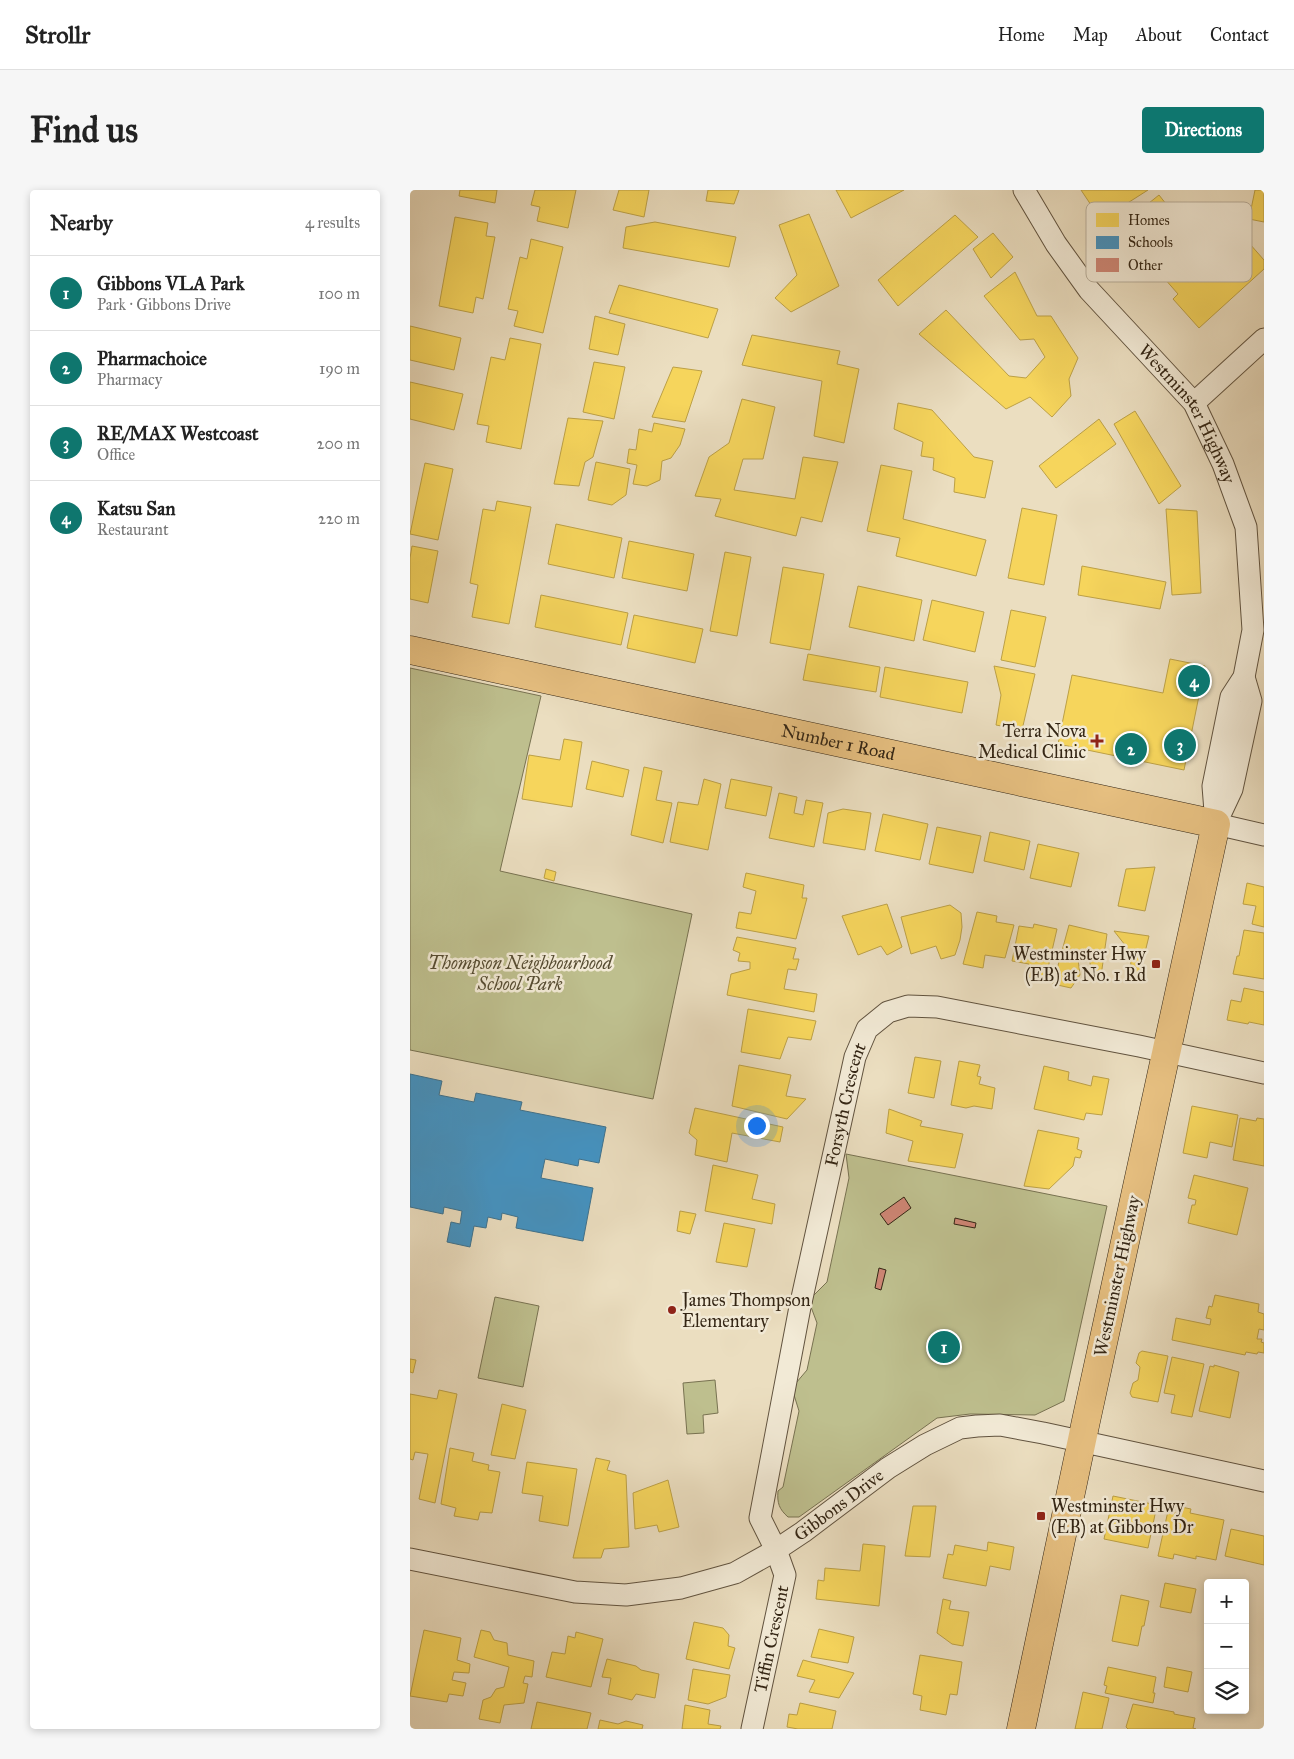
<!DOCTYPE html>
<meta charset="utf-8">
<style>
body{margin:0;font-family:"IM FELL Great Primer",serif;background:#f6f6f6;color:#222}
.controls{position:absolute;right:15px;bottom:15px;display:grid;overflow:hidden;border-radius:5px;box-shadow:0 2px 8px #0003}
.controls button{width:45px;height:45px;display:grid;place-items:center;padding:0;border:0;border-bottom:1px solid #e0e0e0;background:#fff;color:#222;font:25px sans-serif}
.you{position:absolute;left:346px;top:935px;width:18px;height:18px;margin:-12px;border:4px solid #fff;border-radius:50%;background:#1a73e8;box-shadow:0 0 0 8px #1a73e833}
.badge{display:grid;place-items:center;width:32px;height:32px;border-radius:50%;background:#0f766e;color:#fff;font-size:16px;font-weight:700}
.pin{position:absolute;translate:-50% -50%;border:2px solid #fff;box-shadow:0 1px 5px #0006}
.list{margin:0;padding:0;list-style:none}
h2{display:flex;justify-content:space-between;align-items:center;height:65px;margin:0;padding:0 20px;font-size:21px}
h2 small{font-size:16px;font-weight:400;color:#767676}
.list li{display:grid;grid-template-columns:32px 1fr auto;gap:15px;align-items:center;box-sizing:border-box;height:75px;padding:0 20px;border-top:1px solid #e0e0e0}
.list b{display:block;font-size:19px;white-space:nowrap}
.list p{margin:0;font-size:16px;white-space:nowrap;color:#767676}
.list em{font-size:16px;font-style:normal;color:#767676}
.icon{flex:none;width:28px;height:28px;fill:none;stroke:currentColor;stroke-width:2;stroke-linecap:round;stroke-linejoin:round}
.map{position:relative;flex:none;width:854px;height:1539px;overflow:hidden;border-radius:5px}
header{display:flex;align-items:center;gap:30px;box-sizing:border-box;height:70px;padding:0 25px;background:#fff;border-bottom:1px solid #e0e0e0}
header strong{font-size:24px}
nav{display:flex;gap:28px;margin-inline-start:auto;font-size:18px}
.intro{display:flex;align-items:center;justify-content:space-between;box-sizing:border-box;height:120px;padding:0 30px}
h1{margin:0;font-size:35px}
.button{padding:12px 22px;border-radius:5px;background:#0f766e;color:#fff;font-size:18px;font-weight:700}
main{display:flex;gap:30px;padding:0 30px}
aside{flex:1;background:#fff;border-radius:5px;box-shadow:0 2px 8px #0003}
.map>svg:first-child{display:block}
.green{fill:#bebf8e;stroke:#787251}
.homes{fill:#f6d55c;stroke:#bca046}
.schools{fill:#4393c3;stroke:#3e728e}
.building{fill:#ce8675;stroke:#332514}
.lines{fill:none;stroke-linecap:round;stroke-linejoin:round}
.minor-casing{stroke:#61533f;stroke-width:23}
.major-casing{stroke:#332514;stroke-width:29}
.minor{stroke:#f2ead6;stroke-width:21}
.major{stroke:#e6bf80;stroke-width:28}
.poi-dot{fill:#8f2418;stroke:#f2ead6;stroke-width:2}
.labels{text-anchor:middle;stroke-width:5;stroke-linejoin:round;paint-order:stroke}
.street-label{font-size:18px;fill:#332514;stroke:#f2ead6}
.poi-label{font-size:18px;fill:#332514;stroke:#f2ead6;text-anchor:end}
.park-label{font-size:18px;font-style:italic;fill:#564c32;stroke:#f2ead6}
.key{fill:#f2ead6;stroke:#b9af9c;stroke-width:1}
.key-label{font-size:14px;fill:#332514}
</style>
<header>
<strong>Strollr</strong>
<nav><a>Home</a><a>Map</a><a>About</a><a>Contact</a></nav>
</header>
<div class="intro"><h1>Find us</h1><a class="button">Directions</a></div>
<main>
<aside>
<h2>Nearby<small>4 results</small></h2>
<ul class="list">
<li><span class="badge">1</span><div><b>Gibbons VLA Park</b><p>Park · Gibbons Drive</p></div><em>100 m</em></li>
<li><span class="badge">2</span><div><b>Pharmachoice</b><p>Pharmacy</p></div><em>190 m</em></li>
<li><span class="badge">3</span><div><b>RE/MAX Westcoast</b><p>Office</p></div><em>200 m</em></li>
<li><span class="badge">4</span><div><b>Katsu San</b><p>Restaurant</p></div><em>220 m</em></li>
</ul>
</aside>
<div class="map">
<svg width="854" height="1539" viewBox="0 0 854 1539">
<rect width="100%" height="100%" fill="#ebdec0"/>
<filter id="stains"><feTurbulence type="fractalNoise" baseFrequency=".004" numOctaves="4"/><feColorMatrix values="0 0 0 0 .2 0 0 0 0 .09 0 0 0 0 .02 0 0 0 .5 -.17"/></filter>
<radialGradient id="worn" r=".72"><stop offset=".6" stop-color="#630" stop-opacity="0"/><stop offset="1" stop-color="#630" stop-opacity=".3"/></radialGradient>
<path class="green" d="M0,478L131,506L90,681L282,724L243,909L0,860Z
M436,964L697,1016L654,1211L625,1225L560,1224L527,1228L389,1327H378C369,1319 367,1313 368,1301L373,1297L389,1221L384,1205L386,1193L397,1180L407,1133L401,1117L403,1106L417,1092L439,988Z
M85,1107L129,1116L113,1197L68,1188Z
M305,1190L308,1223L293,1225L294,1243L277,1244L273,1193Z"/>
<path class="homes" d="M50,0H87L85,13L49,6Z
M125,0H166L158,38L127,31L130,17L121,15Z
M209,0H239L234,27L203,20Z
M298,0H329L324,14L296,11Z
M426,0H494L441,28Z
M671,0H738L691,30Z
M845,0H854V32L839,29Z
M749,5L771,33L754,48L758,53L736,71L739,75L731,82L725,75L727,73L698,38L725,16L729,21Z
M399,24L429,96L381,122L365,108L387,85L369,35Z
M545,25L568,47L488,116L468,90Z
M45,27L78,33L76,46L85,47L73,109L66,107L63,123L29,116Z
M245,32L326,47L319,77L213,58L216,37Z
M811,36L825,51L832,45L854,70V79L789,138L763,109L768,104L754,88L780,64L796,80L799,77L784,60Z
M583,43L603,67L581,88L563,59Z
M121,49L153,57L133,143L104,136L108,121L98,119L110,67L117,69Z
M605,82L627,126H641L668,168L659,189L661,206L642,227L620,207L596,219L509,144L536,120L599,186L616,188L635,167L624,149L610,150L574,106Z
M209,95L308,119L298,148L199,123Z
M185,126L215,134L208,165L179,159Z
M0,136L51,148L44,180L0,170Z
M342,145L430,161L427,174L449,179L434,253L404,246L412,191L332,175Z
M100,148L131,154L111,259L76,252L79,236L67,234L81,167L95,170Z
M184,172L215,177L204,229L173,222Z
M263,177L292,181L275,232L242,227Z
M0,192L53,204L44,240L0,229Z
M332,209L365,217L353,269H333L324,300L385,309L393,267L428,272L412,332L391,327L386,346L305,326L311,309L285,306L299,267L319,253Z
M488,213L522,220L564,267L583,271L575,308L544,302L545,288L523,280L524,268L511,266L513,252L484,239Z
M725,221L771,296L749,314L704,234Z
M158,228L193,231L183,267L175,272L169,296L144,294Z
M689,229L706,254L646,298L629,276Z
M244,233L275,239L270,255L261,268L252,271L250,290L237,296L223,294L227,275L217,273L219,259L226,260L229,239L242,242Z
M186,272L220,279L216,305L202,315L178,310Z
M15,273L43,279L28,350L0,344Z
M471,275L502,281L493,329L576,350L566,386L486,366L490,348L457,341Z
M87,311L121,317L99,434L62,427L68,395L60,393L73,319L85,321Z
M612,318L647,325L634,395L598,388Z
M756,319L787,321L791,403L762,405Z
M146,334L212,348L204,388L138,374Z
M219,351L284,364L277,401L212,388Z
M2,356L28,361L18,413L0,409V368Z
M315,362L341,367L327,446L300,441Z
M672,376L756,392L750,419L668,405Z
M373,377L414,384L400,460L360,453Z
M448,396L512,410L504,451L439,437Z
M131,405L218,423L211,455L125,437Z
M522,410L574,422L565,462L513,450Z
M601,420L636,427L625,477L591,470Z
M224,425L293,439L285,473L217,458Z
M398,464L470,477L466,502L393,490Z
M760,469L795,476L774,580L648,554L662,485L753,503Z
M584,476L625,484L612,540L586,535L591,505Z
M475,477L558,492L552,523L470,507Z
M154,549L172,552L162,617L112,609L119,565L150,570Z
M182,571L219,580L213,607L176,599Z
M234,577L252,581L246,610L262,613L253,653L221,645Z
M294,589L311,594L298,660L260,652L268,612L288,615Z
M321,589L362,597L356,626L315,618Z
M369,603L387,607L384,623L393,625L396,610L413,613L404,657L359,648Z
M433,619L461,623L455,660L413,653L418,623Z
M473,624L518,634L510,670L465,661Z
M527,637L571,646L563,683L519,674Z
M580,642L620,651L614,680L574,671Z
M628,654L669,663L661,697L620,688Z
M745,677L735,721L708,716L716,679Z
M136,679L146,682L144,691L134,688Z
M336,683L394,695L392,708H397L386,749L326,738L329,722L341,724L346,701L333,697Z
M837,693L854,697V737L842,734L846,716L833,714Z
M477,714L492,757L477,765L471,756L448,765L432,726Z
M540,715L551,723L552,737L550,750L545,765L531,769L526,756L501,764L491,727Z
M567,722L587,726L586,732L604,735L595,768L575,765L573,778L553,774Z
M624,734L647,739L635,791L616,787L619,774L602,771L609,736L623,738Z
M659,735L697,744L691,786L685,789L683,788L678,763L673,762L668,769L670,785L661,798L643,794Z
M834,740L854,743V789L823,784L827,766H829Z
M704,741L739,746L729,787L721,775L719,760Z
M327,747L386,758L383,769H389L386,780L378,779L374,799L407,804L404,822L317,805L321,784L340,779V772L328,771L330,763L323,760Z
M834,798L854,802V835L839,832L838,834L817,830L821,810L831,812Z
M338,819L406,831L401,850L378,847L370,869L331,862Z
M505,867L531,871L524,908L498,903Z
M549,871L570,875L567,886L571,887L569,894L585,898L582,919L564,916L556,918L541,915Z
M329,875L381,885L376,906L396,909L377,929L322,916Z
M634,876L659,882L658,890L681,896L683,886L699,889L692,925L676,923L674,930L624,919Z
M782,916L828,925L822,957L800,952L797,968L773,963Z
M285,918L373,937L370,952L322,943L317,972L285,965L287,950L279,943Z
M479,919L512,931L510,936L553,944L545,978L498,971L503,951L476,943Z
M830,928L846,931L847,928L854,929V976L823,970Z
M628,940L669,948L667,959L672,961L670,968L665,967L663,976L639,999L614,996Z
M303,975L348,985L342,1009L365,1014L362,1034L295,1021Z
M784,985L838,998L827,1045L778,1033L782,1015H785L786,1010L778,1008Z
M270,1021L286,1024L280,1044L267,1041Z
M314,1033L345,1039L337,1077L306,1072Z
M805,1105L849,1114L848,1122L854,1124V1140L849,1139L847,1149H852L851,1152L854,1153V1163L848,1162L847,1164L836,1162L835,1165L762,1150L766,1128L800,1135L801,1129L796,1128L799,1116L802,1117Z
M732,1161L758,1166L748,1212L722,1207L720,1203L723,1193L728,1190L730,1177L726,1173L729,1163Z
M762,1167L794,1174L782,1227L761,1223L765,1205L754,1203Z
M0,1169L6,1170L3,1183L0,1182Z
M804,1175L829,1182L820,1228L789,1221L800,1176L804,1177Z
M29,1200L47,1204L25,1313L9,1309L18,1264L5,1262L3,1270L0,1269V1204L27,1209Z
M92,1214L116,1220L105,1269L81,1265Z
M40,1258L64,1263L62,1271L79,1275L78,1280L90,1282L82,1323L70,1322L68,1330L44,1326L46,1318L31,1314Z
M186,1268L200,1271L197,1280L216,1285L219,1357L194,1359L191,1368H163Z
M117,1272L167,1279L158,1336L129,1331L133,1306L112,1303Z
M258,1290L269,1337L249,1342L247,1335L225,1339L223,1303Z
M703,1306L747,1315L738,1358L694,1349Z
M503,1316H526L520,1367L495,1366Z
M771,1317L781,1319L780,1323L814,1330L806,1370L786,1366V1369L764,1364L763,1369L748,1366L758,1321L769,1324Z
M821,1339L854,1346V1375L815,1366Z
M578,1352L604,1357L600,1380L580,1376L576,1396L533,1388L538,1364L543,1365L545,1355L577,1361Z
M453,1354L475,1356L469,1416L406,1409L408,1390L414,1391L415,1378L450,1381Z
M755,1393L786,1399L781,1423L750,1417Z
M711,1405L739,1411L734,1436H732L728,1456L702,1451Z
M533,1409L541,1411L539,1419L559,1422L553,1456L542,1454L527,1443Z
M284,1432L313,1438L319,1445L318,1456L325,1458L319,1479L276,1469Z
M409,1439L444,1447L438,1473L401,1467Z
M14,1440L51,1448L47,1470L60,1474L59,1483L44,1482L42,1490L56,1493L53,1506L39,1504L37,1512L0,1506Z
M71,1440L80,1442L84,1450L97,1453L98,1465L124,1471L122,1487L115,1486L113,1493L118,1494L114,1513L94,1515L90,1533L69,1529L73,1510L81,1507L86,1499L94,1497L99,1477L64,1467Z
M166,1442L193,1449L181,1497L136,1487L142,1462L155,1464L158,1446L165,1448Z
M510,1465L552,1472L547,1505L540,1504L536,1525L510,1520L512,1506L503,1504Z
M197,1469L226,1476L231,1480L249,1484L245,1508L226,1504L222,1510L198,1504L201,1488L192,1487Z
M393,1470L444,1483L429,1508L399,1502L405,1490L387,1486Z
M698,1477L746,1487L743,1503H745L743,1513L695,1503L697,1496L694,1495Z
M757,1477L782,1482L778,1502L754,1497Z
M283,1479L320,1485L316,1507L298,1514L278,1510Z
M673,1502L699,1508L692,1539H665Z
M127,1512L181,1523L177,1539H121Z
M390,1513L426,1521L422,1539H388L377,1537L379,1524L387,1525Z
M723,1514L764,1522V1524L785,1528L783,1538L786,1539H718L716,1537Z
M275,1515L300,1520L298,1534L311,1536L310,1539H272Z
M190,1530L208,1534L216,1531L233,1535L232,1539H188Z"/>
<path class="schools" d="M0,884L32,891L29,905L64,912L66,903L112,912L110,920L196,937L189,973L169,969L168,976L135,969L131,988L183,998L173,1051L106,1038L108,1027L92,1023L91,1030L78,1027L76,1038L64,1036L60,1057L37,1052L41,1032L50,1034L52,1021L34,1017L33,1024L0,1017Z"/>
<path class="building" d="M494,1007L501,1018L478,1035L470,1024Z
M545,1028L566,1033L565,1038L544,1034Z
M469,1078L476,1080L471,1100L465,1098Z"/>
<g class="lines">
<g class="minor-casing">
<g id="minor">
<path id="s1" d="M614,0L646,54L679,100L784,213L813,274L836,337L843,440L834,487L821,507L803,596L806,634"/>
<path d="M784,213L854,149"/>
<path d="M807,631L822,599L841,511L834,487"/>
<path d="M806,634L854,645"/>
<path id="s2" d="M0,1369L165,1402L216,1405L271,1398L325,1383L366,1360L393,1342L478,1278L515,1255L550,1238L567,1236L590,1235L633,1243L854,1291"/>
<path id="s3" d="M342,1539L375,1385L366,1360L350,1328L390,1117L445,867L457,839L478,822L498,816L527,817L729,856L854,883"/>
</g>
</g>
<g class="major-casing">
<g id="major">
<path id="s4" d="M0,460L806,634L676,1231L611,1539"/>
</g>
</g>
<use href="#minor" class="minor"/>
<use href="#major" class="major"/>
</g>
<g class="poi-dot">
<path d="M684.5 543.5h5v5h5v5h-5v5h-5v-5h-5v-5h5z"/>
<rect x="741" y="769" width="10" height="10" rx="2.5"/>
<circle cx="262" cy="1120" r="5"/>
<rect x="626" y="1321" width="10" height="10" rx="2.5"/>
</g>
<g class="labels">
<g class="street-label">
<text dy="6" stroke="none"><textPath href="#s1" startOffset="279">Westminster Highway</textPath></text>
<text dy="6" stroke="none"><textPath href="#s4" startOffset="438">Number 1 Road</textPath></text>
<text dy="6" stroke="none"><textPath href="#s3" startOffset="642">Forsyth Crescent</textPath></text>
<text transform="translate(707 1086) rotate(-78)" y="6">Westminster Highway</text>
<text dy="6" stroke="none"><textPath href="#s2" startOffset="455">Gibbons Drive</textPath></text>
<text dy="6" stroke="none"><textPath href="#s3" startOffset="92">Tiffin Crescent</textPath></text>
</g>
<g class="poi-label">
<text x="676" y="547">Terra Nova<tspan x="676" dy="21">Medical Clinic</tspan></text>
<text x="736" y="770">Westminster Hwy<tspan x="736" dy="21">(EB) at No. 1 Rd</tspan></text>
<text x="272" y="1116" text-anchor="start">James Thompson<tspan x="272" dy="21">Elementary</tspan></text>
<text x="641" y="1322" text-anchor="start">Westminster Hwy<tspan x="641" dy="21">(EB) at Gibbons Dr</tspan></text>
</g>
<g class="park-label">
<text x="110" y="779">Thompson Neighbourhood<tspan x="110" dy="21">School Park</tspan></text>
</g>
</g>
<rect x="676" y="12" width="166" height="80" rx="8" class="key"/>
<rect x="686" y="23" width="23" height="14" fill="#f6d55c"/>
<rect x="686" y="46" width="23" height="13" fill="#4393c3"/>
<rect x="686" y="68" width="23" height="14" fill="#ce8675"/>
<g class="key-label">
<text x="718" y="35">Homes</text>
<text x="718" y="57">Schools</text>
<text x="718" y="80">Other</text>
</g>
<rect width="100%" height="100%" filter="url(#stains)"/>
<rect width="100%" height="100%" fill="url(#worn)"/>
</svg>
<div class="controls">
<button>+</button>
<button>−</button>
<button><svg class="icon" aria-label="layers" viewBox="0 0 24 24"><path d="M12 4l9 5-9 5-9-5zM3 14l9 5 9-5"/></svg></button>
</div>
<div class="you"></div>
<div class="pin badge" style="left:534px;top:1157px">1</div>
<div class="pin badge" style="left:721px;top:559px">2</div>
<div class="pin badge" style="left:770px;top:555px">3</div>
<div class="pin badge" style="left:784px;top:491px">4</div>
</div>
</main>
